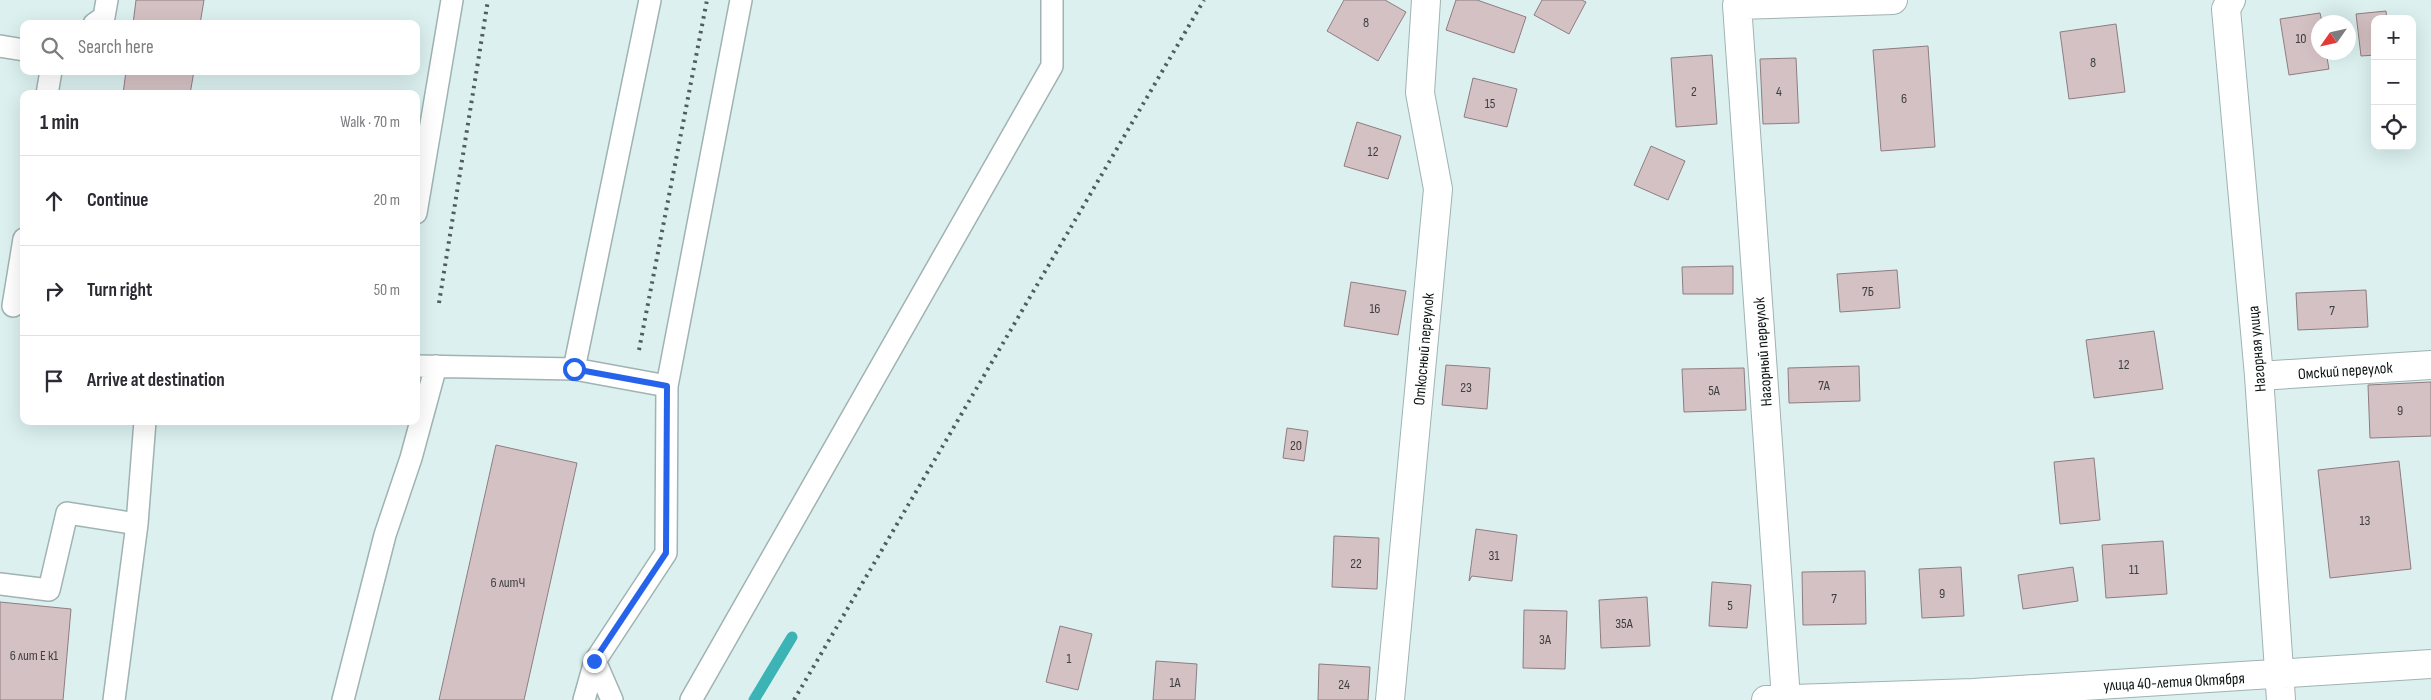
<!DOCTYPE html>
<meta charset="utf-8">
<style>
body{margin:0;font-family:"Sofia Sans Condensed",sans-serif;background:#f7f7f7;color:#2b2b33}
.controls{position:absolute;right:15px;top:15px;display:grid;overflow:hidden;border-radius:10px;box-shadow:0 5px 20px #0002}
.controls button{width:45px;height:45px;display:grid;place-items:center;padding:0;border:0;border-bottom:1px solid #e1e1e2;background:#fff;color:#2b2b33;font:25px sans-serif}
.compass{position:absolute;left:2311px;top:15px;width:45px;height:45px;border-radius:50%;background:#fff;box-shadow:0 5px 20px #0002;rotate:236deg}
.stop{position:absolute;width:15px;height:15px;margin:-11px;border:4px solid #2563eb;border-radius:50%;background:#fff}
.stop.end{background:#2563eb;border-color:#fff;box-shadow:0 1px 5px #0008}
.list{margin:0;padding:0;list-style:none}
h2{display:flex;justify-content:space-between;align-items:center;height:65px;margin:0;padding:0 20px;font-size:21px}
h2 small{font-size:16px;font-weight:400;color:#7c7c81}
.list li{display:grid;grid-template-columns:32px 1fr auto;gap:15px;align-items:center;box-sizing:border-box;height:90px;padding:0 20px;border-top:1px solid #e1e1e2}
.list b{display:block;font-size:19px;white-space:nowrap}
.list em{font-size:16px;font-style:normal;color:#7c7c81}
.icon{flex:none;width:28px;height:28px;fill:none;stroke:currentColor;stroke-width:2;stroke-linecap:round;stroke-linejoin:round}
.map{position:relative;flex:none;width:2431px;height:700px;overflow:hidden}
.search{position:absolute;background:#fff;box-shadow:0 5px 20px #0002;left:20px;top:20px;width:400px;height:55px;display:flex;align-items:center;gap:12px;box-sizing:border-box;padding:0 18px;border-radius:10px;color:#7c7c81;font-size:19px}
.panel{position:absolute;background:#fff;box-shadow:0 5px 20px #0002;left:20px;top:90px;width:400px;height:335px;border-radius:10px}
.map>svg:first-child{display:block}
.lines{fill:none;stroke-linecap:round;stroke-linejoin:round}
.stream{stroke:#3cb3b4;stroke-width:11}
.building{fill:#d4c1c4;stroke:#8e7d80}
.lane-casing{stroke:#a0b2b2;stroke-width:24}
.street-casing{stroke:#a0b2b2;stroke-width:30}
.lane{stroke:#fff;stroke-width:21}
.street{stroke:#fff;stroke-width:28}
.rail{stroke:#515c5c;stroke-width:4;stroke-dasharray:2.5 5;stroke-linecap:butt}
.route{stroke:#2563eb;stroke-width:6}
.labels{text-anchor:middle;stroke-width:4;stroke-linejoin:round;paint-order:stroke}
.number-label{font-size:14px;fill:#3f3f40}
.street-label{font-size:16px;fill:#0d1414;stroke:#fff}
</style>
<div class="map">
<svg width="2431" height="700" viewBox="0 0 2431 700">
<rect width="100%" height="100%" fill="#dcf0f0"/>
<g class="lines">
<path class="stream" d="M754,700L792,637"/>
</g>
<path class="building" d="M136,0H204L200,24H133Z
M1344,0H1385L1406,12L1378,61L1327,31Z
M1456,0H1477L1526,17L1514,53L1446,30Z
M1542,0H1582L1586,2L1569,34L1534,15Z
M2386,11L2387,19H2375V55L2361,56L2356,14Z
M2320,13L2322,22H2318V52H2326L2329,69L2289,75L2280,19Z
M2116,24L2125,92L2069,99L2060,32Z
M1928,46L1935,147L1881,151L1873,50Z
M1712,55L1717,124L1676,127L1671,58Z
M1796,58L1799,123L1763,124L1760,59Z
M126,71H194L190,94H123Z
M1473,78L1517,89L1507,127L1464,117Z
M1357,122L1401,136L1388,179L1344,166Z
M1651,146L1685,161L1668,200L1634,185Z
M1733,266V294H1683L1682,267Z
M1897,270L1900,308L1840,312L1837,274Z
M1351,282L1406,291L1398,335L1344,326Z
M2366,290L2368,327L2298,330L2296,293Z
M2154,331L2163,389L2094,398L2086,340Z
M1446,365L1490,368L1487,409L1442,405Z
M1859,366L1860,401L1789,403L1788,368Z
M1744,368L1746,410L1684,412L1682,369Z
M2431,382V436L2370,438L2368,385Z
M1287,428L1308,431L1304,461L1283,458Z
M496,445L577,463L524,700H439Z
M2094,458L2100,520L2060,524L2054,462Z
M2399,461L2411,569L2330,578L2318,470Z
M1476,529L1517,535L1512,581L1472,576L1469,581Z
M1334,536L1379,538L1377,589L1332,587Z
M2163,541L2167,594L2106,598L2102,545Z
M1961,567L1964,616L1922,618L1919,569Z
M2073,567L2078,601L2023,609L2018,575Z
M1865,571L1866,624L1803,625L1802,572Z
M1712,582L1751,585L1747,628L1709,626Z
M1647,597L1650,646L1601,648L1599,600Z
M0,602L71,609L63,700H0Z
M1524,610L1567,611L1565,669L1523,668Z
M1060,626L1092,634L1078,690L1046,682Z
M1156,661L1197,664L1195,700H1153Z
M1319,664L1370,667L1368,700H1318Z"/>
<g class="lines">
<g class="lane-casing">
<path id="lane" d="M94,24L104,17L107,0
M0,46L24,50
M47,94L51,71
M416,213L452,0
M13,306L24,239
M416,366L574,369L667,386L741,0
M574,369L650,0
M0,584L49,590L67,513L137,524
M595,661L612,700
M114,700L137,524L145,421
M343,700L385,535L411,458L436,366
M584,700L595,661L666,553L667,386
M691,700L1052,66V0"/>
</g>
<g class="street-casing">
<path id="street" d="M2231,0L2226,9L2259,376L2281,700
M2259,376L2431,365
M1786,699L1737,5L1893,0
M1390,700L1438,189L1420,93L1426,0
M1766,700L1973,693L2431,664"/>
</g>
<use href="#lane" class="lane"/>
<use href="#street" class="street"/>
<path class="rail" d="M439,303L488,0
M639,350L707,0
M794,700L1204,0"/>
</g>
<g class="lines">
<path class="route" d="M574,369L667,386L666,553L594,661"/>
</g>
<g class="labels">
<g class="number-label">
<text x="1366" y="27">8</text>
<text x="2301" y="43">10</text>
<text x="2093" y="67">8</text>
<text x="1694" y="96">2</text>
<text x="1779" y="96">4</text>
<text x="1904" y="103">6</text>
<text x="1490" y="108">15</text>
<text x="1373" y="156">12</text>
<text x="1868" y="296">7Б</text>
<text x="1375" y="313">16</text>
<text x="2332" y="315">7</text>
<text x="2124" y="369">12</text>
<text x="1824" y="390">7А</text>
<text x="1466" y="392">23</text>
<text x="1714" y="395">5А</text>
<text x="2400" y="415">9</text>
<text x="1296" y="450">20</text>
<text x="2365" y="525">13</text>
<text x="1494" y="560">31</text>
<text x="1356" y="568">22</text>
<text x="2134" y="574">11</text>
<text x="508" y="587">6 литЧ</text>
<text x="1942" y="598">9</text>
<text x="1834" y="603">7</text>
<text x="1730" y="610">5</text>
<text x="1624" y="628">35А</text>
<text x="1545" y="644">3А</text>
<text x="34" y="660">6 лит Е к1</text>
<text x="1069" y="663">1</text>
<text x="1175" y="687">1А</text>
<text x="1344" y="689">24</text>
</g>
<g class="street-label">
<text transform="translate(1423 349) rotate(-85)" y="6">Откосный переулок</text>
<text transform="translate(2256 349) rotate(-95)" y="6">Нагорная улица</text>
<text transform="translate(1762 352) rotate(-94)" y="6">Нагорный переулок</text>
<text transform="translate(2345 370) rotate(-4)" y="6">Омский переулок</text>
<text transform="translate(2174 681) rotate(-3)" y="6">улица 40-летия Октября</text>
</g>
</g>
</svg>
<div class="controls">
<button>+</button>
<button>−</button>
<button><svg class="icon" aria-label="locate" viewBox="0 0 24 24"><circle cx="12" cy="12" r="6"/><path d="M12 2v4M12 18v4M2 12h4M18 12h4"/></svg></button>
</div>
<svg class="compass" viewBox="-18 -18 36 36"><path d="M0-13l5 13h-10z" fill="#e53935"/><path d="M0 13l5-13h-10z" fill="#7c7c81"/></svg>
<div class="stop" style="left:574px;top:369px"></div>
<div class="stop end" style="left:594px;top:661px"></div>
<div class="search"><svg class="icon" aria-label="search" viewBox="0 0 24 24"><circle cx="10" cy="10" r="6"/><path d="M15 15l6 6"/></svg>Search here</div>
<section class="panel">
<h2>1 min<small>Walk · 70 m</small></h2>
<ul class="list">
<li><svg class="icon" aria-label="ahead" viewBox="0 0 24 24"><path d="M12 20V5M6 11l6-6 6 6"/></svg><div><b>Continue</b></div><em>20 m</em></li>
<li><svg class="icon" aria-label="right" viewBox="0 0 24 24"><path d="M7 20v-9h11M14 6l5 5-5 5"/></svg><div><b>Turn right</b></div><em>50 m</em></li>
<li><svg class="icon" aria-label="arrive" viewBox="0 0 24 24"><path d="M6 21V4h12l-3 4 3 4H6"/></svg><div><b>Arrive at destination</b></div></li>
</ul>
</section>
</div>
